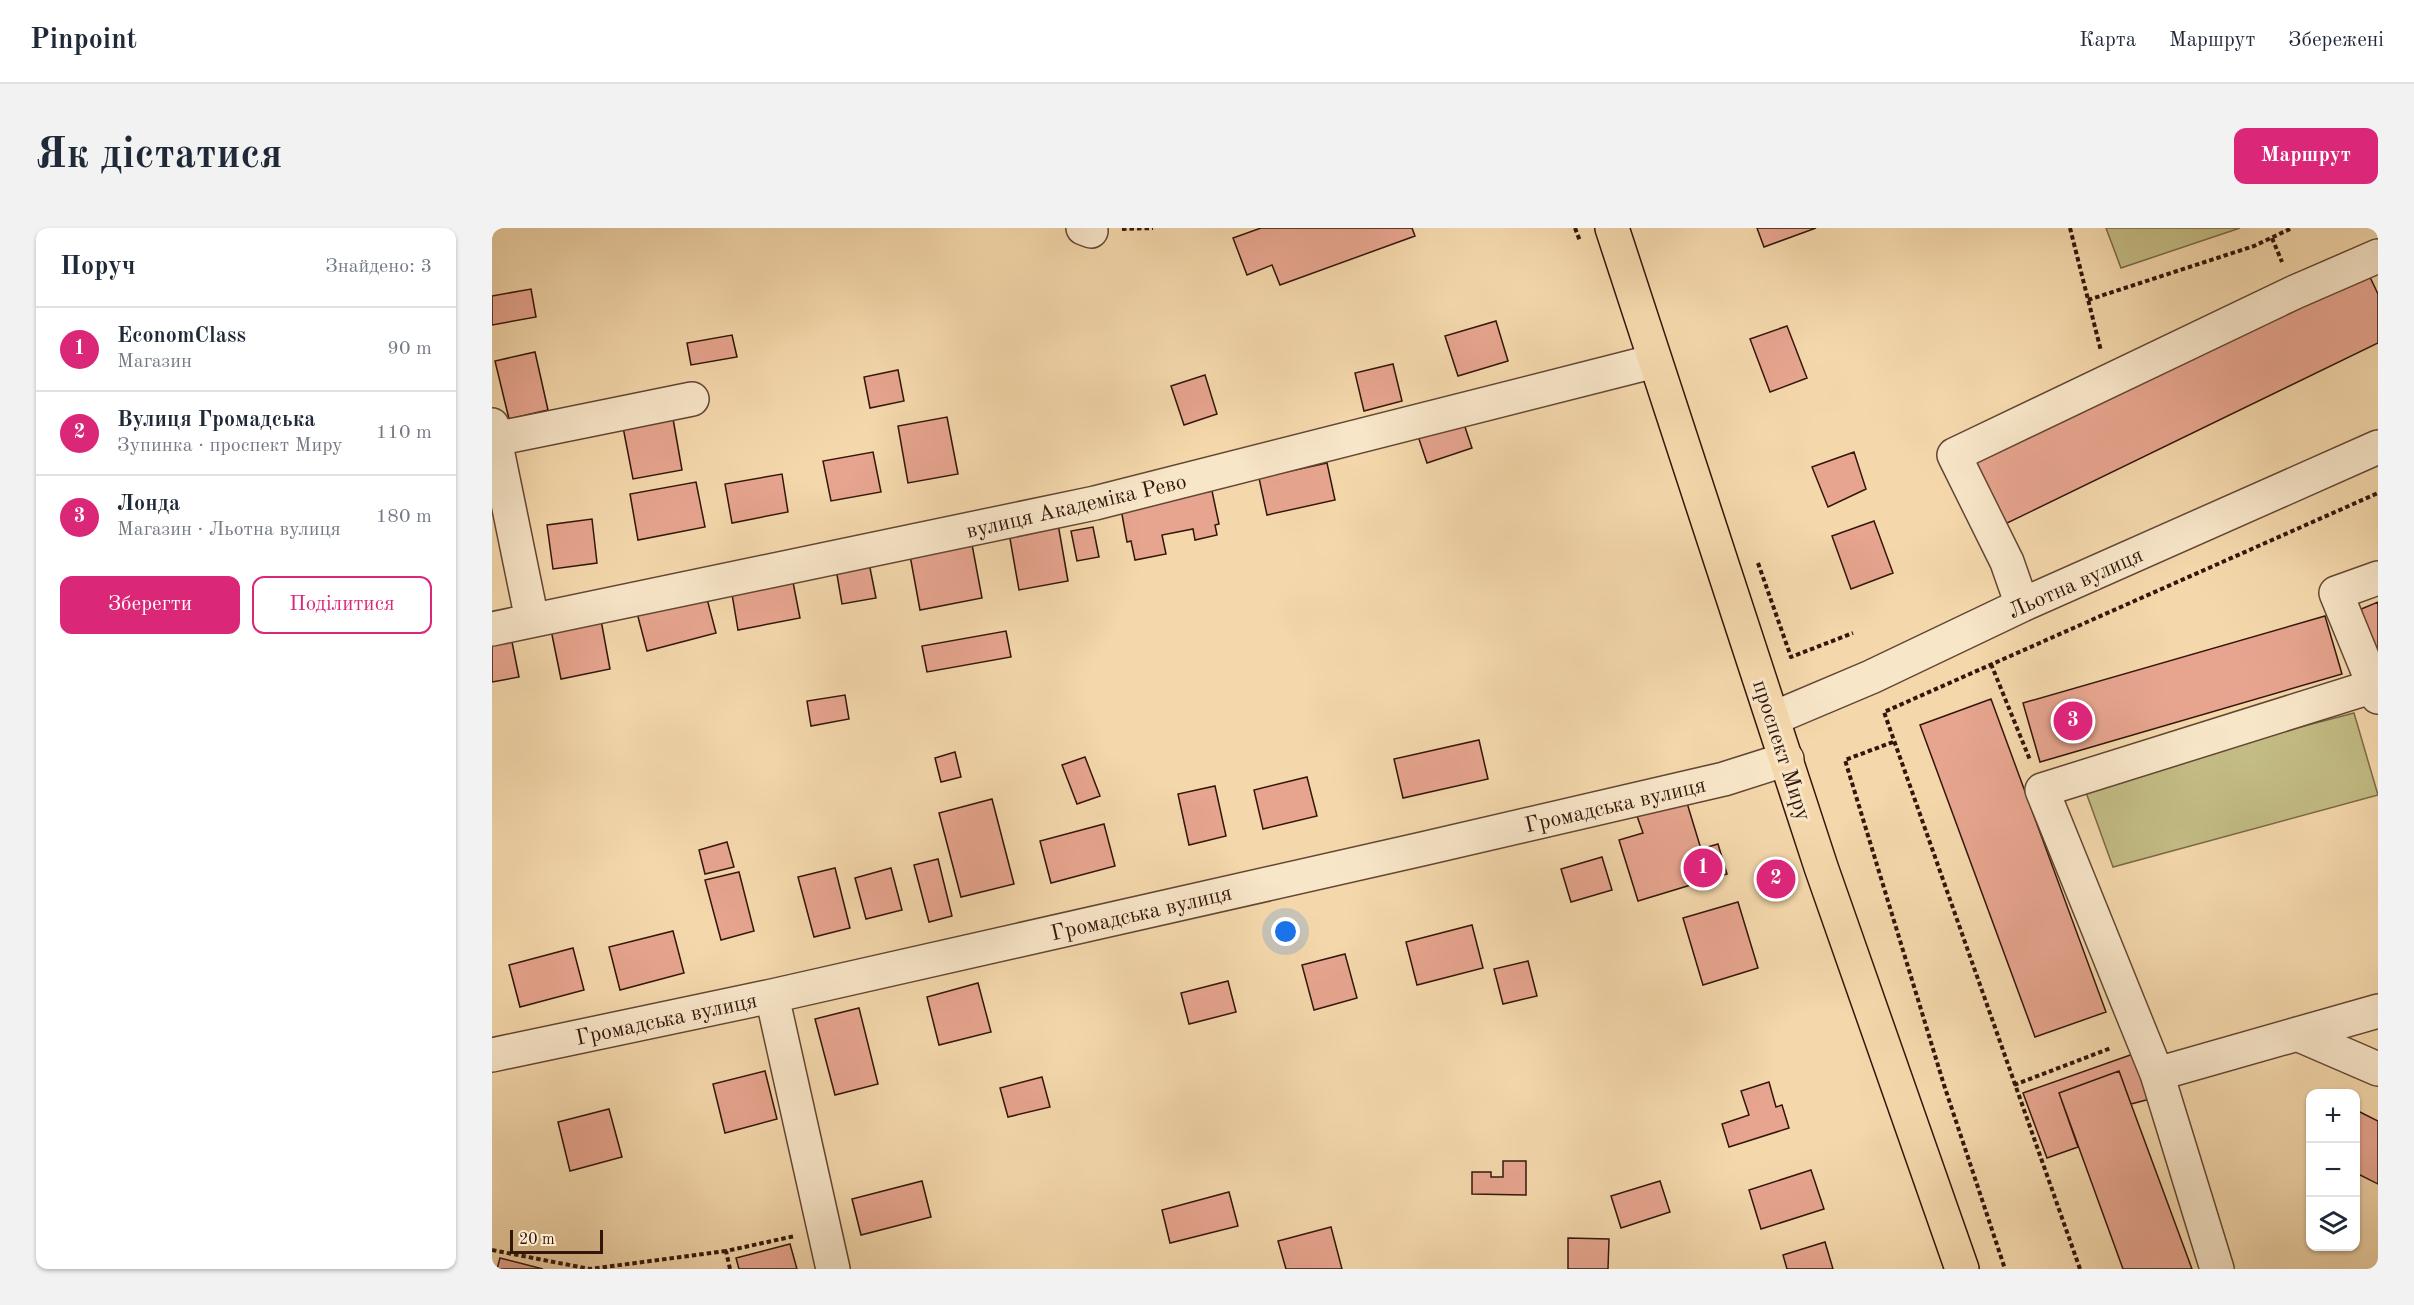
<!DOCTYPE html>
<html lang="uk">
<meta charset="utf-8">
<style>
body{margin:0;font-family:"Old Standard TT",serif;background:#f2f2f3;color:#1f2937}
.controls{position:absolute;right:18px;bottom:18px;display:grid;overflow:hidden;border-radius:12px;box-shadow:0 2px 4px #0004}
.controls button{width:54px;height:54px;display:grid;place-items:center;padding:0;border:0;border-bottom:2px solid #e0e1e3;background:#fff;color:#1f2937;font:30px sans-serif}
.scale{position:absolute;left:18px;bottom:15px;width:93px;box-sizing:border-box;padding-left:6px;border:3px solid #33160b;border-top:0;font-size:16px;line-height:21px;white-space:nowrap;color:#33160b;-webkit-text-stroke:4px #f8e6c9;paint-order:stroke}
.you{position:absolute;left:794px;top:704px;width:21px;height:21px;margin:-15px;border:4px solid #fff;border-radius:50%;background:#1a73e8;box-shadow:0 0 0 9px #1a73e833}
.badge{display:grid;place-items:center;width:39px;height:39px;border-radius:50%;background:#db2777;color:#fff;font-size:20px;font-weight:700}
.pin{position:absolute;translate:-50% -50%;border:3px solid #fff;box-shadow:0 2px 6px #0006}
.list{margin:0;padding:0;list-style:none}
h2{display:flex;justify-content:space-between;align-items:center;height:78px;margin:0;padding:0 24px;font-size:26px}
h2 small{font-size:20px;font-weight:400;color:#747a83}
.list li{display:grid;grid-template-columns:39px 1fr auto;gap:18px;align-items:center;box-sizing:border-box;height:84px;padding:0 24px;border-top:2px solid #e0e1e3}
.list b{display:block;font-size:22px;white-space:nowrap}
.list p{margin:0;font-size:20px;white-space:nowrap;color:#747a83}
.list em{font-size:20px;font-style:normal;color:#747a83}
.actions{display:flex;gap:12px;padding:18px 24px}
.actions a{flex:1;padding:14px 0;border:2px solid #db2777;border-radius:12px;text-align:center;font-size:21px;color:#db2777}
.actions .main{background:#db2777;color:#fff}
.icon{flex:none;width:33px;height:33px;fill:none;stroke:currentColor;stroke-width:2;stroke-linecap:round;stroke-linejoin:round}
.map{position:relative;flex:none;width:1886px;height:1041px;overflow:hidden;border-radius:12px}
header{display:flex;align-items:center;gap:36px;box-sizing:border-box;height:84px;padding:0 30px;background:#fff;border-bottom:2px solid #e0e1e3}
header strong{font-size:28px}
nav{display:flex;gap:33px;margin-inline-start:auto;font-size:21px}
.intro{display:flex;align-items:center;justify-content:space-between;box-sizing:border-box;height:144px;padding:0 36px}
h1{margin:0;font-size:42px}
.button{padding:15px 27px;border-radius:12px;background:#db2777;color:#fff;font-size:21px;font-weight:700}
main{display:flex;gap:36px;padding:0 36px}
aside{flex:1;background:#fff;border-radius:12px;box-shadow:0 2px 4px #0004}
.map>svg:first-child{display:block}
.green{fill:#c3bc84;stroke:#7b6948;stroke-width:1.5}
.building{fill:#e7a58f;stroke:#33160b;stroke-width:1.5}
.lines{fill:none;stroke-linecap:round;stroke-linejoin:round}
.minor-casing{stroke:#634633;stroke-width:36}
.major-casing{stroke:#33160b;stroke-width:36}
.path{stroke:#33160b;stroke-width:4;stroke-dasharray:4.5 3;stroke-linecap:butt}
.minor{stroke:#f8e6c9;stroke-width:33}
.major{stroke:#f4d8ac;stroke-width:33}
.labels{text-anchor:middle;stroke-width:6;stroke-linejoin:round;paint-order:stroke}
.street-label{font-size:22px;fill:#33160b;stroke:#f8e6c9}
</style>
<header>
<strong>Pinpoint</strong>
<nav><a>Карта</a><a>Маршрут</a><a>Збережені</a></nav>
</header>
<div class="intro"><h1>Як дістатися</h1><a class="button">Маршрут</a></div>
<main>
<aside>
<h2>Поруч<small>Знайдено: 3</small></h2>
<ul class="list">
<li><span class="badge">1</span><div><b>EconomClass</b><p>Магазин</p></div><em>90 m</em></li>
<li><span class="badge">2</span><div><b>Вулиця Громадська</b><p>Зупинка · проспект Миру</p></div><em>110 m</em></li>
<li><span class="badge">3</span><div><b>Лонда</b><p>Магазин · Льотна вулиця</p></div><em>180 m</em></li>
</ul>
<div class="actions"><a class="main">Зберегти</a><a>Поділитися</a></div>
</aside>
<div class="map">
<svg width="1886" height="1041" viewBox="0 0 1886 1041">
<rect width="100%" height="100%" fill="#f4d8ac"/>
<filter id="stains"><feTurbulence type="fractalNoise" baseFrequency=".00333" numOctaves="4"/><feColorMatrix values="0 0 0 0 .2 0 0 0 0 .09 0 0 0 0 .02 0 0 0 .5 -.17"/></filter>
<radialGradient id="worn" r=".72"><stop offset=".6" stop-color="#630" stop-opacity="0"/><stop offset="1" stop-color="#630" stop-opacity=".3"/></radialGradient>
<path class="green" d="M1614,0H1748L1629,40Z
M1862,485L1886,567L1621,639L1591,556Z"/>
<path class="building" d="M769,0H920L923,8L788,57L780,37L755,47L741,10Z
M1265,0H1324L1272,19Z
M1876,45L1886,66V115L1509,298L1479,237Z
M39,61L44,89L0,97V68Z
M1004,93L1016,133L966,148L953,108Z
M1295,98L1315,150L1278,164L1258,111Z
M240,107L245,129L199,137L195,115Z
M43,124L56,182L17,191L3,133Z
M901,136L910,173L872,183L863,145Z
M406,142L412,173L378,180L372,149Z
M713,147L725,186L692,197L679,158Z
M180,185L190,242L141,251L130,194Z
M455,189L466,246L416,255L406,198Z
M970,190L980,220L935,235L925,205Z
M381,224L389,264L339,273L331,233Z
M1362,224L1374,261L1336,279L1320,239Z
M835,235L843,272L775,287L767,250Z
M290,246L296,284L240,295L233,256Z
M204,254L213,299L146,312L138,266Z
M720,263L727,296L723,297L725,307L703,312L701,301L670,307L674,326L643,332L639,313L635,314L629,281Z
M100,291L105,335L61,341L55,297Z
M1382,293L1401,345L1359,361L1340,308Z
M566,296L576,353L527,362L517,305Z
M601,299L607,329L585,333L579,303Z
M479,311L490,370L428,382L417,322Z
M377,335L384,370L350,376L344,341Z
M300,349L308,390L246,402L239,360Z
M214,367L224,405L155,423L145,385Z
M1886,374V431L1867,382Z
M1833,388L1850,446L1548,534L1531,475Z
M109,392L118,441L69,451L59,402Z
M514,403L519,429L435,444L430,418Z
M20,414L27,449L0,454V417Z
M353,467L357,491L319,498L315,473Z
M1499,471L1614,784L1543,809L1428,497Z
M987,512L996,551L911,570L902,531Z
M463,524L469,549L449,554L443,530Z
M593,529L608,568L585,576L570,537Z
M815,549L825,588L771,601L762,562Z
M723,558L734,608L697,617L686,566Z
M500,571L522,656L469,669L447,585Z
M1195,575L1209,621L1226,616L1235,646L1146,673L1127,612L1151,605L1145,588Z
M612,596L623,638L559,655L548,613Z
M235,614L242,639L213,646L207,622Z
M1110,629L1120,662L1079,674L1069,641Z
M446,631L460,688L437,694L422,637Z
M343,640L358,700L322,709L306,649Z
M399,640L410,682L374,691L363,650Z
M247,644L262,703L229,712L213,652Z
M1246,674L1266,740L1211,757L1191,690Z
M980,697L991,740L925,757L914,714Z
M181,703L192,745L128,762L117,719Z
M81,720L92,762L28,779L17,737Z
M853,726L865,770L822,782L810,737Z
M1036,733L1045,768L1011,776L1002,741Z
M736,753L744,784L697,796L689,765Z
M486,755L499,804L447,817L435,769Z
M367,780L386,856L343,867L323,791Z
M1644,825L1658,871L1639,876L1627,843L1567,865L1586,919L1555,930L1531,865Z
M273,843L285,891L233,905L221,856Z
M1627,843L1639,876L1700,1041H1631L1567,865Z
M550,849L558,879L516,889L508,860Z
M1277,854L1284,879L1290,877L1297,900L1237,919L1230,896L1257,887L1249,863Z
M117,881L130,929L78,943L66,894Z
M1864,882L1886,893V956L1864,945Z
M1011,933H1034V967L980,966V944H999V949H1011Z
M1319,942L1332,981L1269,1001L1257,962Z
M430,953L439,989L369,1007L360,971Z
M1168,953L1178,984L1129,1000L1119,968Z
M737,964L746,998L678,1015L670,982Z
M839,999L850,1041H794L786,1013Z
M1076,1010L1117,1011L1116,1041H1076Z
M1333,1014L1341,1041H1295L1291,1027Z
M298,1016L305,1041H247L244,1030Z
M8,1030L51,1041H5Z"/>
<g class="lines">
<g class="minor-casing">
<path id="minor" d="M591,0L599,3
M0,197L40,392
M3,211L200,171
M1530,377L1515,334L1462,227L1803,64L1886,28
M0,401L603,275L1163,133
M1882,458L1844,365L1886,350
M1282,490L1379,449L1530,377L1886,219
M280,768L341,1041
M1805,806L1886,841
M0,827L280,768L930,621L1232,551L1295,531
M1665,846L1886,783
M1725,1041L1665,846L1550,562L1882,458L1886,469"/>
</g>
<g class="major-casing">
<path id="major" d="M1120,0L1329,639L1470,1041"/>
</g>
<path class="path" d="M1083,0L1088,13
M1578,0L1609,123
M630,1L661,0
M1780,10L1790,34
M1596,72L1762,18L1800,0
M1266,335L1299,429L1361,405
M1499,436L1538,532
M1401,514L1353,532L1452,857L1513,1041
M1522,857L1619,820
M0,1022L98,1041L234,1023
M238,1041L234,1023L303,1008
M1588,1041L1392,484L1886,265"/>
<use href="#minor" class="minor"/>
<use href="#major" class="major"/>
</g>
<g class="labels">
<g class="street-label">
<text transform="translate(584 277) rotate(-13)" y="8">вулиця Академіка Рево</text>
<text transform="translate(1583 354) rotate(-24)" y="8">Льотна вулиця</text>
<text transform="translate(1291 522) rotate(72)" y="8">проспект Миру</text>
<text transform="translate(1123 576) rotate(-13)" y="8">Громадська вулиця</text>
<text transform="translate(649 684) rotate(-13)" y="8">Громадська вулиця</text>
<text transform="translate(174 790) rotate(-12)" y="8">Громадська вулиця</text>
</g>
</g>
<rect width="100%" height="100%" filter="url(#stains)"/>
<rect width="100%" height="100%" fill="url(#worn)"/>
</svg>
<div class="controls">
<button>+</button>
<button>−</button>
<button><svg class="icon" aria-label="layers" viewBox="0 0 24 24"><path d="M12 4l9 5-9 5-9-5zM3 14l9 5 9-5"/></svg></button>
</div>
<div class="scale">20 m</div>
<div class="you"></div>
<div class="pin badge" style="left:1211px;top:640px">1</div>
<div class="pin badge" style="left:1284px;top:651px">2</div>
<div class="pin badge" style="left:1581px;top:493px">3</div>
</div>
</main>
